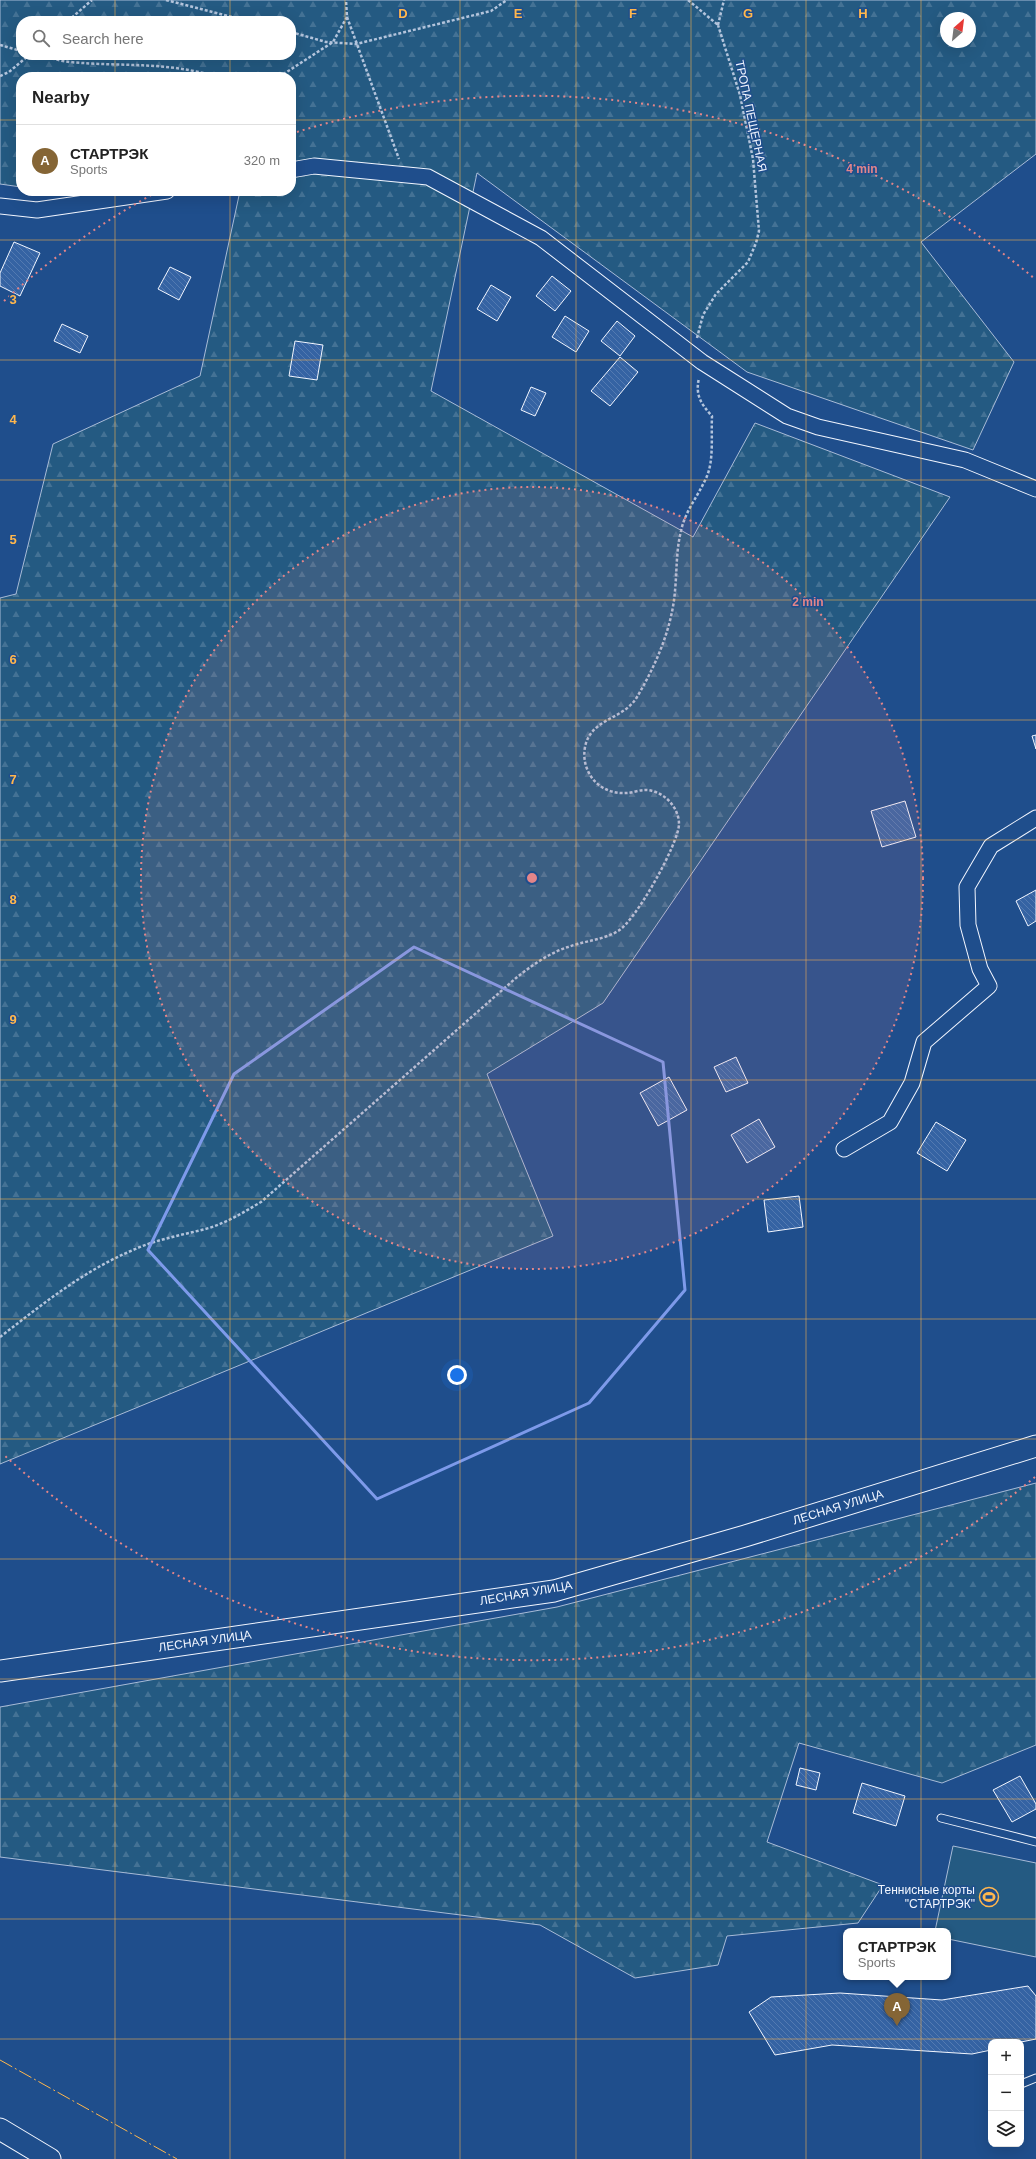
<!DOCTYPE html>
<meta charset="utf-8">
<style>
body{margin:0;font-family:Arial,sans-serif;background:#f2f2f2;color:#222}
.controls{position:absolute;right:12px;bottom:12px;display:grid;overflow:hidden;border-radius:8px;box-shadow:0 4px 16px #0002}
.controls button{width:36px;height:36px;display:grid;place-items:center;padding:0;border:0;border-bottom:1px solid #e0e0e0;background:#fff;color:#222;font:20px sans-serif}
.compass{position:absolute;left:940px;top:12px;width:36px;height:36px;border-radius:50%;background:#fff;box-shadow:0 4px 16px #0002;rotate:28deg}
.you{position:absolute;left:457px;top:1375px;width:14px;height:14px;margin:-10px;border:3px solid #fff;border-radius:50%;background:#1a73e8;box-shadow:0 0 0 6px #1a73e833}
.badge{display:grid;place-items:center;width:26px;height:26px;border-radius:50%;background:#856535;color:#fff;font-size:13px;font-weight:700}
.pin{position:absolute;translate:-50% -33px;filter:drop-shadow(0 1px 2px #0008)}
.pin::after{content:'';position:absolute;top:21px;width:14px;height:12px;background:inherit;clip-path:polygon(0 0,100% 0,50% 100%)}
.popup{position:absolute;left:843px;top:1928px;width:108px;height:52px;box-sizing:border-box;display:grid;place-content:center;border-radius:8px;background:#fff;filter:drop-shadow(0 1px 3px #0005);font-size:13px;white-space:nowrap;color:#767676}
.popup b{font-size:15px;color:#222}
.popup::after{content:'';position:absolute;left:50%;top:100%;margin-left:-8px;border:8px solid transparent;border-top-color:#fff}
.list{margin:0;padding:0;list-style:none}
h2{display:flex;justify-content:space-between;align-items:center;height:52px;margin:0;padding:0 16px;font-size:17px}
h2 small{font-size:13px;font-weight:400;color:#767676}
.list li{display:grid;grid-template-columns:26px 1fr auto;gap:12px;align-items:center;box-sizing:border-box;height:72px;padding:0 16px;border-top:1px solid #e0e0e0}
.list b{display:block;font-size:15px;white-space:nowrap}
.list p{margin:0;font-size:13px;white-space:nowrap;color:#767676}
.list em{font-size:13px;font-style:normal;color:#767676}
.icon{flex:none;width:22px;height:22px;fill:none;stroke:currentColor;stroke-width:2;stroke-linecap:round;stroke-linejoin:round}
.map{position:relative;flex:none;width:1036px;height:2159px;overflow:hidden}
.search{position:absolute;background:#fff;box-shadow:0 4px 16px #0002;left:16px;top:16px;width:280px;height:44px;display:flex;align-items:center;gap:10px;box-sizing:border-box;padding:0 14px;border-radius:16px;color:#767676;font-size:15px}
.panel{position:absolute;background:#fff;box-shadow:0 4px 16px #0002;left:16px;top:72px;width:280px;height:124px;border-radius:16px}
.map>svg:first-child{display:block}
.forest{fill:url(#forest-firs);stroke:#a8bbd7;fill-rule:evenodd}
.pitch{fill:#245a82;stroke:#a8bbd7}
.building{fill:url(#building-back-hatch);stroke:#f2f6ff}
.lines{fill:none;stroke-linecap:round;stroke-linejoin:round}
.lane-casing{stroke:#f2f6ff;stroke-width:9}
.street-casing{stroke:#f2f6ff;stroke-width:17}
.secondary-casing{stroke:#f2f6ff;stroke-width:23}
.path{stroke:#b3c4dc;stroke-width:2.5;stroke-dasharray:3 2;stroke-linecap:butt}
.lane{stroke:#1f4e8c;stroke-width:7}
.street{stroke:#1f4e8c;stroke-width:15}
.secondary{stroke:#1f4e8c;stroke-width:21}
.power{stroke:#ffb74d;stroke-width:1;stroke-dasharray:14 3 2 3;stroke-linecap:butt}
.marked{fill:none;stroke:#7d9aea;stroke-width:3;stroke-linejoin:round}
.grid{fill:none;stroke:#ffb74d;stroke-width:1;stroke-opacity:0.55}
.ring{fill:none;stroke:#e38589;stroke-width:2;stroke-dasharray:2 4}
.labels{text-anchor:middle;stroke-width:3;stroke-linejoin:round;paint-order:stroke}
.street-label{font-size:12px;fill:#f2f6ff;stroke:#1f4e8c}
.poi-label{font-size:12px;fill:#f2f6ff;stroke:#1f4e8c;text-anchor:end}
.grid-label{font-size:13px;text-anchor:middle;font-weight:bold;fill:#ffb74d;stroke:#1f4e8c;stroke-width:3;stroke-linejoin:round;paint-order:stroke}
.centre{fill:#e38589;stroke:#1f4e8c;stroke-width:2}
.ring-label{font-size:12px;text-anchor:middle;font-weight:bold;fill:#e38589;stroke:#1f4e8c;stroke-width:3;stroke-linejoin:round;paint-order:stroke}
</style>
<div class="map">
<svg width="1036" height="2159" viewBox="0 0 1036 2159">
<defs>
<pattern id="forest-firs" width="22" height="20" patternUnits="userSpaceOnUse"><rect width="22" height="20" fill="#245a82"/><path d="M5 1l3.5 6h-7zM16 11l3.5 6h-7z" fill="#447295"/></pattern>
<pattern id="building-back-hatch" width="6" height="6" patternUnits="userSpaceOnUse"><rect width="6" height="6" fill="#3563a3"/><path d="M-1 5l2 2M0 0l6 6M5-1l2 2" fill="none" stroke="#537ab1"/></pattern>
</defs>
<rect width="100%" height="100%" fill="#1f4e8c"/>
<path class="forest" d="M0,0H1036V154L921,242L1014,362L973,450L747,372L477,173L431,391L693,537L755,423L950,497L603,1003L487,1074L553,1236L0,1464V598L16,594L53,444L200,376L240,191H291V77H21V187L0,184ZM946,18H970V42H946ZM21,21H291V55H21Z
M1036,1483V1745L942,1783L799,1743L767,1842L883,1885L858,1923L727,1936L718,1965L635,1978L540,1925L0,1857V1707L557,1607Z"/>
<path class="pitch" d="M953,1846L1036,1863V1957L948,1939V1931H935Z"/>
<path class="building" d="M14,242L40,253L20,296L0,286V273Z
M170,267L191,277L179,300L158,289Z
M552,276L571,291L555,311L536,296Z
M491,285L511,297L497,321L477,309Z
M565,316L589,331L576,352L552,337Z
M617,321L635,336L620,356L601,341Z
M62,324L88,336L80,353L54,341Z
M295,341L323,345L317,380L289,376Z
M620,357L638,372L610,406L591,391Z
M531,387L546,393L535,416L521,410Z
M1036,735V749L1032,736Z
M905,801L916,837L882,847L871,811Z
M1036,890V921L1028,926L1016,901Z
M736,1057L748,1083L726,1092L714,1067Z
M669,1077L687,1110L658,1126L640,1093Z
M759,1119L775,1147L747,1163L731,1135Z
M936,1122L966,1140L947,1171L917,1153Z
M799,1196L803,1227L768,1232L764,1200Z
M800,1768L820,1773L816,1790L796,1785Z
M1020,1776L1036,1804V1809L1012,1822L993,1790Z
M862,1783L905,1796L896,1826L853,1813Z
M1028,1986L1036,1996V2039L1021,2042H991V2050L972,2054L832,2045L775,2055L749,2012L771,1997L840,1993L942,2000Z"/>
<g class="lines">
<g class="lane-casing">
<path id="lane" d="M941,1818L1036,1842
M1021,2084L1036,2078"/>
</g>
<g class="street-casing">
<path id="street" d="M291,170L314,166L428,177L541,238L702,362L787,416L818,427L965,460L1036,489
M0,206L37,210L167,191
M844,1149L890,1122L912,1083L924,1042L989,986L980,969L968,925L967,887L991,846L1036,818"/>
</g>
<g class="secondary-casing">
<path id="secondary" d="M0,1671L554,1591L745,1536L1036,1446
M0,2129L50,2159"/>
</g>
<path class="path" d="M166,0L247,21
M688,0L718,25
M347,17L399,159
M68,21L92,0
M718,25L724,0
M291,32L326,42L356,44L491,11L507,0
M0,45L21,51
M37,55C48,57 59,61 70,62C123,67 165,61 218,77
M0,76L9,72L29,55
M279,77L333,42L347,17L346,0
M697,338L703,315L716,294L748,262L756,243L759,231L753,159L740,95L718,25
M0,1337C43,1304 83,1271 133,1250C157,1239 183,1235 209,1228C228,1222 244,1212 261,1202L516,978C531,966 549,953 568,947C584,941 603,940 618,931C635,922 679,843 679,824C679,807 663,790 645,790C639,790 632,793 626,793C611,794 596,787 589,773C584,764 583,753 586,743C594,718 624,719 637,697C656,665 672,628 675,591C677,570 676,551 681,531C685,511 699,495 707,476C714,459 711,435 712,416C701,404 695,395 699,378"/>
<use href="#lane" class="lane"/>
<use href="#street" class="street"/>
<use href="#secondary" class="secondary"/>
<path class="power" d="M0,2060L177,2159"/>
</g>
<path class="marked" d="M414,947L663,1062L685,1290L589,1403L377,1499L148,1250L234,1074Z"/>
<path class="grid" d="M115,0V21M230,0V21M345,0V2159M460,0V2159M576,0V2159M691,0V2159M806,0V2159M921,0V2159M115,55V77M230,55V77M0,120H21M291,120H1036M115,191V2159M230,191V2159M0,240H1036M0,360H1036M0,480H1036M0,600H1036M0,720H1036M0,840H1036M0,960H1036M0,1080H1036M0,1199H1036M0,1319H1036M0,1439H1036M0,1559H1036M0,1679H1036M0,1799H1036M0,1919H1036M0,2039H1036"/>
<circle cx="532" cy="878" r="391" fill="#e38589" fill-opacity=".12"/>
<g class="ring">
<circle cx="532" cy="878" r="391"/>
<path d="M1035 1477A782 782 0 0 1 4 1455M4 301A782 782 0 0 1 153 194M297 132A782 782 0 0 1 1035 279"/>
</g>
<defs>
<g id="stadium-ring" transform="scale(1)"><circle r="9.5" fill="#1f4e8c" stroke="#ffb74d" stroke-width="1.5"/><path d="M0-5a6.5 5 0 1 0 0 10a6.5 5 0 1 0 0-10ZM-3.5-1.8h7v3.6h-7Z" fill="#ffb74d"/></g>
</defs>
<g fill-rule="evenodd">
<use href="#stadium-ring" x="989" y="1897"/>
</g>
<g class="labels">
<g class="street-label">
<text transform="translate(751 116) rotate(78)" y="4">ТРОПА ПЕЩЕРНАЯ</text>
<text transform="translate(838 1507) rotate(-17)" y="4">ЛЕСНАЯ УЛИЦА</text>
<text transform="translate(526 1593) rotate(-10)" y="4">ЛЕСНАЯ УЛИЦА</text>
<text transform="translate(205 1641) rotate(-8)" y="4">ЛЕСНАЯ УЛИЦА</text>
</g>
<g class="poi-label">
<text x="975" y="1894">Теннисные корты<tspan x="975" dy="14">"СТАРТРЭК"</tspan></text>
</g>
</g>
<g class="grid-label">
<text x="403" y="18">D</text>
<text x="518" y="18">E</text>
<text x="633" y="18">F</text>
<text x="748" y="18">G</text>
<text x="863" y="18">H</text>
<text x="13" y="304">3</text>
<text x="13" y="424">4</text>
<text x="13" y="544">5</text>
<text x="13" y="664">6</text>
<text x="13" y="784">7</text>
<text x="13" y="904">8</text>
<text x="13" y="1024">9</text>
</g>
<circle cx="532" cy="878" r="6" class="centre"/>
<g class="ring-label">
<text x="862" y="173">4 min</text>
<text x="808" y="606">2 min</text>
</g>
</svg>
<div class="controls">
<button>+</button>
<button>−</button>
<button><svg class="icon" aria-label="layers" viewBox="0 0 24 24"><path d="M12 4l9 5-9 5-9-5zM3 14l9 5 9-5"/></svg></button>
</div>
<svg class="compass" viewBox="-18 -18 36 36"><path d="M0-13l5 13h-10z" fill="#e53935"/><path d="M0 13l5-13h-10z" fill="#767676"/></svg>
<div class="you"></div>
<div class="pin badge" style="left:897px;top:2026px">A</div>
<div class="popup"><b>СТАРТРЭК</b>Sports</div>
<div class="search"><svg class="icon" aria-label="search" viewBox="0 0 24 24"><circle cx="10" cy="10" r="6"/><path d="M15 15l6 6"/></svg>Search here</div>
<section class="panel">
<h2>Nearby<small></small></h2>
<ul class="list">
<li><span class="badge">A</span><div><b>СТАРТРЭК</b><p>Sports</p></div><em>320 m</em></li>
</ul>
</section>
</div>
